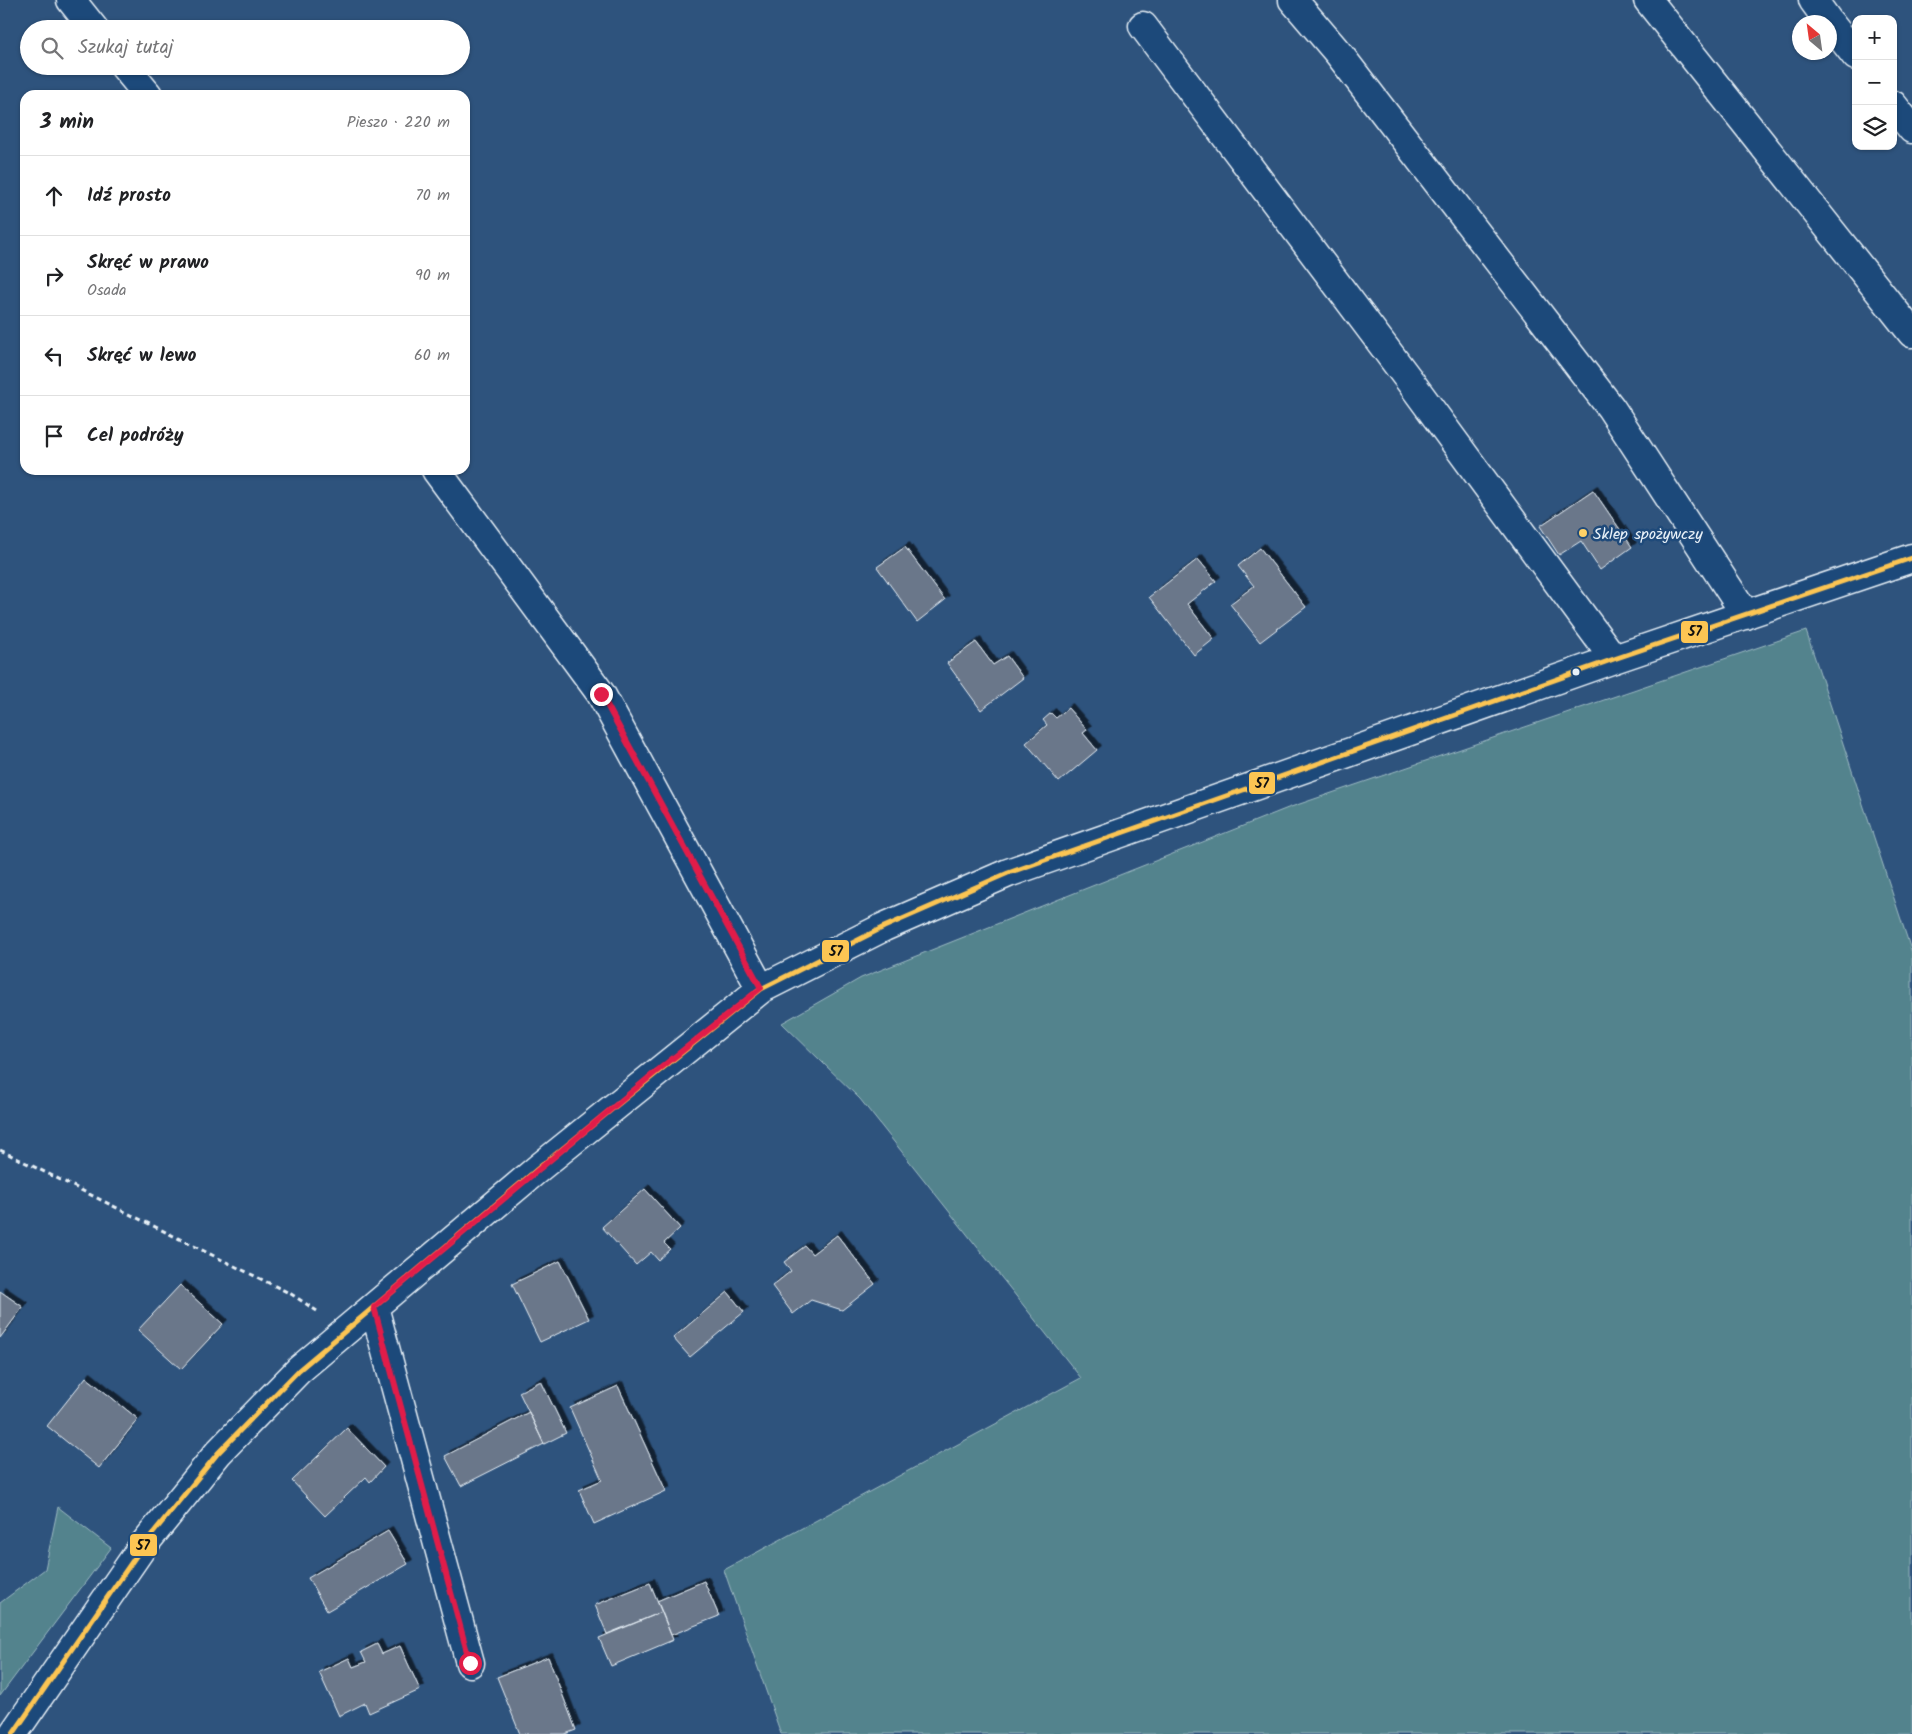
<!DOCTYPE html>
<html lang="pl">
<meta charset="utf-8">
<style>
body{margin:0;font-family:Kalam,sans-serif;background:#f6f6f6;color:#202124}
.controls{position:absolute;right:15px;top:15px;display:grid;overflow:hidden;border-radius:10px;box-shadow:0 1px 4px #0004}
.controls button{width:45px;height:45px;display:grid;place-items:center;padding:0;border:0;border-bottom:1px solid #e0e0e0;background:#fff;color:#202124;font:25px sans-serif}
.compass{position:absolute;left:1792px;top:15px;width:45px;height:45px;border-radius:50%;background:#fff;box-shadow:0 1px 4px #0004;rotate:331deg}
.stop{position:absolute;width:15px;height:15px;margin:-11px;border:4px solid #e11d48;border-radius:50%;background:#fff}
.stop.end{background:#e11d48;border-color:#fff;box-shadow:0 1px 5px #0008}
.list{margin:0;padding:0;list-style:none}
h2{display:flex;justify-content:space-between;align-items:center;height:65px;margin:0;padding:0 20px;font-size:21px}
h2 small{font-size:16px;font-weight:400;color:#757577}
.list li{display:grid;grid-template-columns:32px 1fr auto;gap:15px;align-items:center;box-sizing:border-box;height:80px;padding:0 20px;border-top:1px solid #e0e0e0}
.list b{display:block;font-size:19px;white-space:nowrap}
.list p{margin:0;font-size:16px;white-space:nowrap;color:#757577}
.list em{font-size:16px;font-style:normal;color:#757577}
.icon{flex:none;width:28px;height:28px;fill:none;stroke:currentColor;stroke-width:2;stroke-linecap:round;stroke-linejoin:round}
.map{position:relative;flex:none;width:1912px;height:1734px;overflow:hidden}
.search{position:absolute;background:#fff;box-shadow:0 1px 4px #0004;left:20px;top:20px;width:450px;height:55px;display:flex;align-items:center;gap:12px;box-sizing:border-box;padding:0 18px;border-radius:28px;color:#757577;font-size:19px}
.panel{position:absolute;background:#fff;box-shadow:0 1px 4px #0004;left:20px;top:90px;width:450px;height:385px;border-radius:15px}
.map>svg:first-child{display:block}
.green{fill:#52838d;stroke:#9dbac2}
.building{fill:#6b778a;stroke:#e8f1f8;filter:url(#shadow)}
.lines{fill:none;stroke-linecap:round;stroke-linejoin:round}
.minor-casing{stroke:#e8f1f8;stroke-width:31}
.path{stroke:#e8f1f8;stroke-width:3;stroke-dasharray:5 4;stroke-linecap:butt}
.minor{stroke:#1f4a7a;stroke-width:28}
.bus-1-casing{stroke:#1f4a7a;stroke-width:9}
.bus-1{stroke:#fcc553;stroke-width:5}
.route{stroke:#e11d48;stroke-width:6}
.poi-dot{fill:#ffd166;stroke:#1f4a7a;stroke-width:2}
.bus-dot{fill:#e8f1f8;stroke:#1f4a7a;stroke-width:2}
.labels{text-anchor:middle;stroke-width:5;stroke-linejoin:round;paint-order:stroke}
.poi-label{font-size:16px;fill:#e8f1f8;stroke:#1f4a7a;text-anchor:start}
.line-badge{stroke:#1f4a7a;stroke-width:2}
.pale-badge-label{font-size:14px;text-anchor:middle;font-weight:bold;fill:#111}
</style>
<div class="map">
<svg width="1912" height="1734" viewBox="0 0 1912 1734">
<defs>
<filter id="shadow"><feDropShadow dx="4.5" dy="-4.5" stdDeviation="0" flood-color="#0009"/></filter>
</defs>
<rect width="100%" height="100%" fill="#2e537d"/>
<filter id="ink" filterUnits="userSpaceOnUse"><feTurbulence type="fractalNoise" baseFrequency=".02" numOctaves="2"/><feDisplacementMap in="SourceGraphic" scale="10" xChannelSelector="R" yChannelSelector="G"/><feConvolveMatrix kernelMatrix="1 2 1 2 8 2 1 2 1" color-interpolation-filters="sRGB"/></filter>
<g filter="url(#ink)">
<path class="green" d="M1806,631L1912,953V1734H781L724,1570L1081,1378L860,1099L782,1023L861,978L1288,808Z
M58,1507L111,1548L0,1696V1603L45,1569Z"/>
<path class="building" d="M1593,490L1632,547L1600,570L1581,541L1559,555L1540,526Z
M905,547L945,600L917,622L877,567Z
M1260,548L1306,607L1260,642L1230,604L1254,586L1238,566Z
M1198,559L1216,581L1187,604L1214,639L1194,655L1149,597Z
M976,642L993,665L1007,656L1023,678L981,710L947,663Z
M1068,708L1087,730L1083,733L1097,750L1059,782L1026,743L1047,725L1043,720L1051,713L1056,718Z
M645,1189L680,1228L664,1243L670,1249L658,1260L651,1252L636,1265L602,1227Z
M837,1235L875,1284L842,1310L811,1300L793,1314L772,1286L791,1271L784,1262L805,1246L812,1254Z
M560,1261L589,1319L540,1342L512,1284Z
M180,1285L223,1324L181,1369L138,1330Z
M0,1291L23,1307L0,1338Z
M728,1292L744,1312L690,1357L673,1338Z
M86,1377L138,1419L99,1468L47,1426Z
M541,1381L566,1433L544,1444L519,1392Z
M618,1386L666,1491L594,1524L579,1490L602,1480L570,1408Z
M529,1412L544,1444L461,1486L445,1456Z
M347,1428L384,1467L370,1482L366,1477L325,1516L292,1481Z
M388,1531L408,1564L327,1611L308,1578Z
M704,1581L719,1616L671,1635L657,1601Z
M650,1583L662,1612L607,1634L595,1605Z
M662,1612L673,1640L611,1666L599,1638Z
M377,1644L382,1654L400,1646L420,1690L369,1713L365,1703L339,1716L319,1672L349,1658L353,1667L366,1662L361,1652Z
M548,1657L576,1730L565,1734H520L497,1677Z"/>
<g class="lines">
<g class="minor-casing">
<path id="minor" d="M71,0L94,29
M1293,0L1339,54L1611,408L1746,615
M1648,0L1912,333
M1813,0L1829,22
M1830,23L1856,56
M1143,26L1412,384L1614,659
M124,66L148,95
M1893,105L1912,129
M436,470L601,694L761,989
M374,1307L470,1663
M13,1734L145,1543L218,1453L299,1370L540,1167L761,989L884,927L1008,873L1614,659L1912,558"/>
</g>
<path class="path" d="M0,1150L291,1294L317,1311"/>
<use href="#minor" class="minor"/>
<g class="bus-1-casing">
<path id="bus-1" d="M13,1734L145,1543L218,1453L299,1370L540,1167L761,989L884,927L1008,873L1614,659L1912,558"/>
</g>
<use href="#bus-1" class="bus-1"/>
</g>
</g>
<g class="lines" filter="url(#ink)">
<path class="route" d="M470,1663L374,1307L652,1075L761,988L601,694"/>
</g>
<circle class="poi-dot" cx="1583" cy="533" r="5"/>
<circle class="bus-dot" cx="1576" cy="672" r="4.5"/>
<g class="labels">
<g class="poi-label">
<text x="1593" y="539">Sklep spożywczy</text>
</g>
</g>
<g class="line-badge">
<rect x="1680" y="620" width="29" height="24" rx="5" fill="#fcc553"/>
<rect x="1248" y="771" width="28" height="24" rx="5" fill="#fcc553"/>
<rect x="821" y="939" width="29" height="24" rx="5" fill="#fcc553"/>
<rect x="129" y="1533" width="29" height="24" rx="5" fill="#fcc553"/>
</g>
<g class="pale-badge-label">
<text x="1695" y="636">57</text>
<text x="1262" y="788">57</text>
<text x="836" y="956">57</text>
<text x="143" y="1550">57</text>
</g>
</svg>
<div class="controls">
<button>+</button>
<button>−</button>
<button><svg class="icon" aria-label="layers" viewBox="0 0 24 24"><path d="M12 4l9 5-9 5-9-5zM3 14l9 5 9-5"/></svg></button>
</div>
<svg class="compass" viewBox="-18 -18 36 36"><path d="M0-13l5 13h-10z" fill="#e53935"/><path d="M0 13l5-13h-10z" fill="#757577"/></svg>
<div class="stop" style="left:470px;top:1663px"></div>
<div class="stop end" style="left:601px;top:694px"></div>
<div class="search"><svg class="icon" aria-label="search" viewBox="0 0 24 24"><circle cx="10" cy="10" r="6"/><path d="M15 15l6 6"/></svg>Szukaj tutaj</div>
<section class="panel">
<h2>3 min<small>Pieszo · 220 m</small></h2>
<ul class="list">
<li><svg class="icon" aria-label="ahead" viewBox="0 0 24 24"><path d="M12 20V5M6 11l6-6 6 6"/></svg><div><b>Idź prosto</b></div><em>70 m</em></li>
<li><svg class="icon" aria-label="right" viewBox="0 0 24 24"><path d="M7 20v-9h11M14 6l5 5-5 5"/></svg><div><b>Skręć w prawo</b><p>Osada</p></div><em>90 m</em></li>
<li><svg class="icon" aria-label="left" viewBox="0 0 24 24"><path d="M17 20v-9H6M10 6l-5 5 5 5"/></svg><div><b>Skręć w lewo</b></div><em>60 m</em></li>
<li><svg class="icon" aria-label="arrive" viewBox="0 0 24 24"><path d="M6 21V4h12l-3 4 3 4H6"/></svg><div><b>Cel podróży</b></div></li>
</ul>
</section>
</div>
